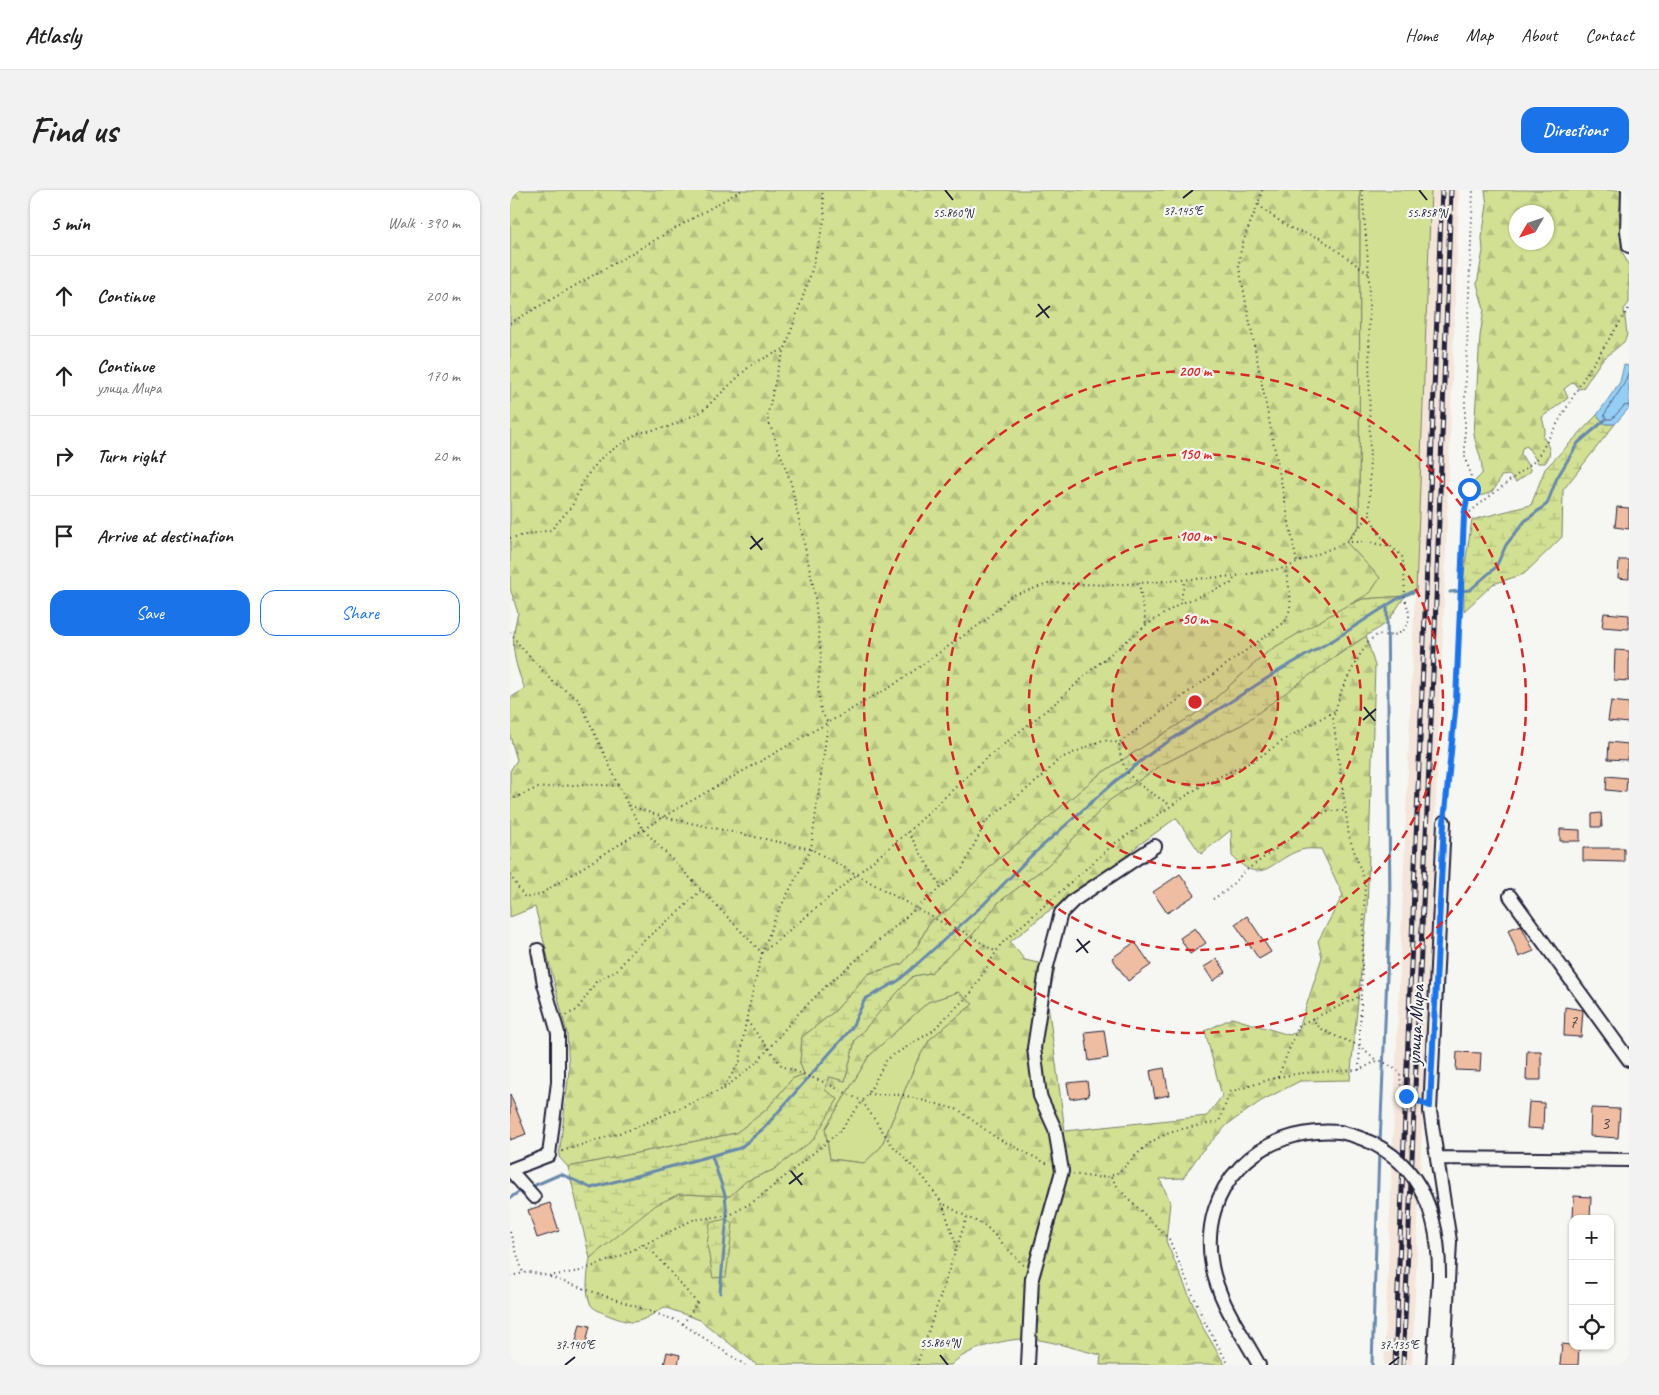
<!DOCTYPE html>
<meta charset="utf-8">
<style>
body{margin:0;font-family:Caveat,sans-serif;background:#f2f2f2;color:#222}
.controls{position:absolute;right:15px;bottom:15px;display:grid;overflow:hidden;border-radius:10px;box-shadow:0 1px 4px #0004}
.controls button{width:45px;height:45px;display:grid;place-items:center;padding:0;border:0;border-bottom:1px solid #e0e0e0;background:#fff;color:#222;font:25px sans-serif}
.compass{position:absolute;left:999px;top:15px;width:45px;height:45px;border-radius:50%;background:#fff;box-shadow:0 1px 4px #0004;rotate:231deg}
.stop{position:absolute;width:15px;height:15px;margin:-11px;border:4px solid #1a73e8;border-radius:50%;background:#fff}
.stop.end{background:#1a73e8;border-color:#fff;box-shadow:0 1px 5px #0008}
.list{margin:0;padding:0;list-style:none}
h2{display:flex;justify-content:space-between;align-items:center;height:65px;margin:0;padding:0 20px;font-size:21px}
h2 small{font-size:16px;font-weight:400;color:#767676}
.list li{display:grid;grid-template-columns:32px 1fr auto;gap:15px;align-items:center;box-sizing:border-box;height:80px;padding:0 20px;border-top:1px solid #e0e0e0}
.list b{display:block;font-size:19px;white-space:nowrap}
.list p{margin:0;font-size:16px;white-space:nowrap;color:#767676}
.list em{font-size:16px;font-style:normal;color:#767676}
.actions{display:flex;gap:10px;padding:15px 20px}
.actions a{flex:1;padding:11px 0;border:1px solid #1a73e8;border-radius:15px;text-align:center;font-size:18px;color:#1a73e8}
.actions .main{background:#1a73e8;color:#fff}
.icon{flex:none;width:28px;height:28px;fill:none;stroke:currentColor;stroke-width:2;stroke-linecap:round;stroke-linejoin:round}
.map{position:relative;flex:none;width:1119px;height:1175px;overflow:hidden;border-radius:15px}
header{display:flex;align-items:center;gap:30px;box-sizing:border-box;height:70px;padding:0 25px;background:#fff;border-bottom:1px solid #e0e0e0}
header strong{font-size:24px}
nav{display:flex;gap:28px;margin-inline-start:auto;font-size:18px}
.intro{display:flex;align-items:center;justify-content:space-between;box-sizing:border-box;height:120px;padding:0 30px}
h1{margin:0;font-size:35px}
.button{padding:12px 22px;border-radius:15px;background:#1a73e8;color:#fff;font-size:18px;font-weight:700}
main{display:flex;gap:30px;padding:0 30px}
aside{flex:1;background:#fff;border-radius:15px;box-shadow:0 1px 4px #0004}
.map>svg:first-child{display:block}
.built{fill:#f4e5da}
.green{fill:#d1e093;stroke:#7a8167}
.forest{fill:url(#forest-firs);stroke:#7a8167;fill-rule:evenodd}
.wetland{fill:url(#wetland-marsh);stroke:#7a8167}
.water{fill:#95cef5;stroke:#6789ab}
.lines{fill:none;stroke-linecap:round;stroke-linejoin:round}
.shore{stroke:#506785;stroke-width:1}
.stream{stroke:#6789ab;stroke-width:3}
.building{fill:#efbda1;stroke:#22223b}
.minor-casing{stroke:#22223b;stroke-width:16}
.path{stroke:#22223b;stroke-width:2;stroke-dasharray:1 4;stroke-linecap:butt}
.minor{stroke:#f6f6f2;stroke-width:12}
.rail-casing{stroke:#22223b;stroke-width:5}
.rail{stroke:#f6f6f2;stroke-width:3;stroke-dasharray:9;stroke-linecap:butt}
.minor-bridge-casing{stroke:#22223b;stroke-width:16;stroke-linecap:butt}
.minor-bridge{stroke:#f6f6f2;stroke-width:12}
.route{stroke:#1a73e8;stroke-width:6}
.ticks{fill:none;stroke:#22223b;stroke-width:2}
.ring{fill:none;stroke:#d62828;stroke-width:2.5;stroke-dasharray:9 6}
.labels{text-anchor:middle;stroke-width:4.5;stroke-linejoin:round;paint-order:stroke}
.number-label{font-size:18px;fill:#554954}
.street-label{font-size:20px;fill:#22223b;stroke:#f6f6f2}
.ticks-label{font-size:12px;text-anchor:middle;fill:#22223b;stroke:#f6f6f2;stroke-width:4.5;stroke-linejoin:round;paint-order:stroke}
.centre{fill:#d62828;stroke:#f6f6f2;stroke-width:2.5}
.ring-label{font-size:15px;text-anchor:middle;font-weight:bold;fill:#d62828;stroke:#f6f6f2;stroke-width:4.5;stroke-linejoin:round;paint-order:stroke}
</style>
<header>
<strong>Atlasly</strong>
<nav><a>Home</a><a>Map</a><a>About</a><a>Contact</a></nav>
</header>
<div class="intro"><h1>Find us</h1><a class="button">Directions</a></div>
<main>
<aside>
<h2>5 min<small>Walk · 390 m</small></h2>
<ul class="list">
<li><svg class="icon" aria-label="ahead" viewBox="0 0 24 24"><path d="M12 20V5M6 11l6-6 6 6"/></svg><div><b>Continue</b></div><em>200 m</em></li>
<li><svg class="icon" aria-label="ahead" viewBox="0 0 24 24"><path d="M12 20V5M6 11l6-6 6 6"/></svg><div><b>Continue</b><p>улица Мира</p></div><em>170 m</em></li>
<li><svg class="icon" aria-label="right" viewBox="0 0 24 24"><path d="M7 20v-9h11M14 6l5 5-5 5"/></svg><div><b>Turn right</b></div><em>20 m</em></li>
<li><svg class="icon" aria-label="arrive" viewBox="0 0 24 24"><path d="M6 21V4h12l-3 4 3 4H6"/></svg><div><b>Arrive at destination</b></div></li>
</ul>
<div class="actions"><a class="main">Save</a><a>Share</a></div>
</aside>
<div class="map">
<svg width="1119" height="1175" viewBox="0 0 1119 1175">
<defs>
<pattern id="forest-firs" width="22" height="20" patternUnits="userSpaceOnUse" patternTransform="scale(1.25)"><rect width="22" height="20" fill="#d1e093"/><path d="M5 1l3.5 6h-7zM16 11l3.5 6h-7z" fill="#b3c080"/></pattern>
<pattern id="wetland-marsh" width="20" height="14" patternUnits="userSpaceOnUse" patternTransform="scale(1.25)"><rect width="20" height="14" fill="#d1e093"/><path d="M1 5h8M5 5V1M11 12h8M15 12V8" fill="none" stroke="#b3c080"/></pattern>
</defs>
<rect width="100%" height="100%" fill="#f6f6f2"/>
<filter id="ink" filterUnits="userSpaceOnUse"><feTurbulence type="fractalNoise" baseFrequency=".02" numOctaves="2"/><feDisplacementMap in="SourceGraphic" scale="10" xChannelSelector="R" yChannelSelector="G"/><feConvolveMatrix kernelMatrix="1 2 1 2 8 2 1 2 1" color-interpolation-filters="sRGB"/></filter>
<g filter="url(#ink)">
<path class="built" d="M921,0H949L933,438L902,1175H874Z"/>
<path class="green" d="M850,0H921L906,402L895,406L853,409L834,417L860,403L870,388L836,352L849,336Z
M448,802L464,814L420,849L407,871L371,957L354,973L320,969L315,939L359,866L418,812Z"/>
<path class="forest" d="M0,0H850L849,336L836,352L870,388L860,403L760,460L693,519L590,584L483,674L439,719L420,731L408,755L392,774L358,784L325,821L292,847L290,873L294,884L282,889L256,920L226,943L58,977L49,967L59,881L57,843L25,717L0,727V581L7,570L0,546V508L15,499C3,470 0,453 8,423L0,398Z
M975,0H1113L1109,24L1112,32L1111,59L1119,76V113L1114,119L1117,144L1115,151L1091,171L1073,198L1069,199L1063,192L1054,199L1058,208L1032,227L1035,240L1033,247C1039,257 1043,263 1035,273H1028L1017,256L1012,258L1011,264L1021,281L1006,292L999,285L991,286C986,300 981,305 966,306L961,302V295L972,284C973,267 966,259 964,244L970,146L974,119L967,94L973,61L972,48L977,15ZM1006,22H1036V52H1006Z
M856,446L865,476L857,722L840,890L790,891L751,911L718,934L691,962L673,988L650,989L660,1012L656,1051L692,1136L715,1175H590L591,1165C569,1160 546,1152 523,1149C501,1147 456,1158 441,1175H247L190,1130L154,1117C145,1123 134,1131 123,1132C116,1133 84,1121 81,1115C74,1101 78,1082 80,1068L145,1015L169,1004L220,1006L236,991L263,980L302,950L328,909L314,900L320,887L335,891L345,850L373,818L403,786L420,783L463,744L489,712L538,675L600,610L653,574L733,534L768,506ZM666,628L691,664L721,640L722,666C753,698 760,670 791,660C797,658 805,659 811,659L833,705L808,751L812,767L788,842L779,845L722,828L695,841L712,906L697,926L555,941L538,814L545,777L515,770L500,752L537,722L565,707L604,679L626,657ZM448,802L463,814L420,849L407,871L371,957L354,973L320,969L315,939L359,866L418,812Z"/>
<path class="wetland" d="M1087,225L1095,234H1105L1053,300L1052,347L1014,384L983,394L954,421L953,387L962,330L1021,315L1035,279Z
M895,406L877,433L834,460L733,534L653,574L600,610L538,675L489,712L463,744L420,783L403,786L373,818L345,850L335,891L320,887L315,900L328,909L303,950L263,980L236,991L220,1006L169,1004L146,1015L80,1068L58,977L226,943L256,920L282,889L294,884L290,873L292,847L325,821L358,784L392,774L408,755L420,731L439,719L483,674L590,584L693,519L760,460L834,417L853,409Z
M215,1029L223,1033L216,1087L203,1088L197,1054L200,1033Z"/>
<path class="water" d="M1114,175L1119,176V218L1105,234H1095L1087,225L1110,192Z"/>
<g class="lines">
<path class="shore" d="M1119,181L1114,194L1094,225L1097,229H1102L1114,216L1119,215"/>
<path class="stream" d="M940,402L960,400L986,377L996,355L1015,331L1037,314L1047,288L1068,253L1095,230
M870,954L880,712L877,416
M202,966L215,1005L217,1025L210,1103
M21,997L51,984L81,998L230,958L254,938L341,839L355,809L388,791L473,715L520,667L603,593L645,560L770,480L825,449L887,409L904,401
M0,1008L13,999
M862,1175L869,961"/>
</g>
<path class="building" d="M1107,317L1119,318V339L1105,337Z
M1109,370H1119V389L1108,388Z
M1094,423L1119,425V439L1092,437Z
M1105,460L1119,461V491L1104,490Z
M1101,511L1119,513V533L1098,531Z
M1099,552L1118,554L1117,570L1098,569Z
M1097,586L1117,588L1116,602L1096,600Z
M1091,623L1092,637H1082V624Z
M1050,639L1070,640V651H1050Z
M1073,658H1114V672L1073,671Z
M670,684L685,705L657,723L643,702Z
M737,726L761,762L749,769L725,734Z
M1011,735L1024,761L1009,767L998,740Z
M685,738L696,753L680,764L670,748Z
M625,752L641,775L618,791L602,768Z
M707,769L716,782L703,791L694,777Z
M1055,817L1073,820L1071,847L1054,846Z
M594,840L598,868L579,871L575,842Z
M1017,861H1031V890H1016Z
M947,862L971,863L970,881L946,880Z
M654,878L659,905L645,908L640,881Z
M577,891L579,906L560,909L557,893Z
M0,904L16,944L0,950Z
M1019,912L1034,913L1033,939L1017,938Z
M1081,918L1110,919L1108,948L1080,946Z
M1064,1006L1081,1007L1080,1029H1063Z
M40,1013L49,1041L27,1048L18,1020Z
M70,1134L80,1136L76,1153L66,1151Z
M1052,1154L1069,1156L1068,1175H1050Z
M157,1162L170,1165L168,1175H154Z"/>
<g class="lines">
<g class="minor-casing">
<path id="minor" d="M1118,0L1117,41L1119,56
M934,632L920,921L927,968L1119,970
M1000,706L1119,870
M927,968L940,1051L934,1175
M0,980L39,965L48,892V843L34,794L28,760
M0,980L24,1007
M518,1175L522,1088L552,981L545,939L530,906L524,858L536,780L551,723L564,710L645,656
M749,1175C732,1143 709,1113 702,1076C687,996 751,935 830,942
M923,1175L929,1088"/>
</g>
<path class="path" d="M752,0C746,26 729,50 729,77L787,373
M852,0L859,84L860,325L868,343L881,357
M749,14L755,21L782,39L810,48L859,84
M0,133L232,0
M956,325L1026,270L1074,188L1119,118
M0,348L41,340L62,316L74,289L93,266L128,243L158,237L191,222L242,174L274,159
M837,351L860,325
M629,393L636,435
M670,414L675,390
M0,442L10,456L42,491L69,510L118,615L153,627L301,659L431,732L454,742L486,762
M610,552L775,432C785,414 779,398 775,378
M0,610L27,598L76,594L109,596
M118,615L133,639L252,763L398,642L473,571L549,510L580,481L636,435L670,414L722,393L725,386
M935,620L946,511L954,326L961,284L955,268V208L963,0
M398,642L431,697
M0,685L15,708L29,705L153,627L382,496L473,432L501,406L541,393L603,395L725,386L775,378L836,352H858L881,357L892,366C895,380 894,392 895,406C895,412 899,419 899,425C899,444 883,448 868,444L859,451L848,468L832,499L823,528L839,646L855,693L851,806L789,835L768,887L720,902L709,932C687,936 658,939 639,954C605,980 615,994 563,984
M703,709L717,700L734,682L785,645L804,627L818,621H835
M56,825L67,820L86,792L108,779L125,758L173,718L192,699
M802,828C811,845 833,847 849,856C855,859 861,866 867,871
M237,831L272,876L316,893L352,911L382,955L414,988L432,1013
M849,880L851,806
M768,887L792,883L849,880L867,871H872L890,882L891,904L909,912
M214,899L248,871L287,825L316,796L452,679L476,631L532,587L549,569L593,550L609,553C610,589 634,597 660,615
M358,904L393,905L449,920L485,947L540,975
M52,961L122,939L213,899L230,871L236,830L252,763L267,724L301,659L318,533L311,521L308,499L311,466L304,399L281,293L257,227L268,179L301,83L315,27L312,0
M601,987L609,999L659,1049L695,1133L719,1175
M0,1042L13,1083
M132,1054L143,1062L187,1113L173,1134
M447,1057L432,1013L457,1027
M0,1086L19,1082L39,1086L70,1081L113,1065L183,1030L220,1025L246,1010L329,942L358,904L377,869L421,842L461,803L491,754L604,654L694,594L745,570L777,548L824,521
M40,1087L168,1131L235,1175
M407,1175L457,1027L476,1036L514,1076"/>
<use href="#minor" class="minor"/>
<g class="rail-casing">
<path id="rail" d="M885,1175L932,0
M893,1175L925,438L941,0"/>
</g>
<use href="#rail" class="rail"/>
<g class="minor-bridge-casing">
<path id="minor-bridge" d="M830,942C905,959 930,1016 929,1088"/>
</g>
<use href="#minor-bridge" class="minor-bridge"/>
</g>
</g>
<g class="lines" filter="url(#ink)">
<path class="route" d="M896,906L920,916L934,632L946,511L954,326L959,299"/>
</g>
<path class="ticks" d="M435,0L443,10M909,0L917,10M673,8L683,0M528,114L539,128M526,127L540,116M241,346L252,360M240,359L253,348M854,517L865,531M853,530L866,519M567,749L578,763M566,762L580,751M281,981L292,995M279,994L293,983M430,1165L438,1175M55,1175L65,1167M879,1175L889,1167"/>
<circle cx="685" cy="512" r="83" fill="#d62828" fill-opacity=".12"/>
<g class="ring">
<circle cx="685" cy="512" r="83"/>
<circle cx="685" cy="512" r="166"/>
<circle cx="685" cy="512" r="248"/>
<circle cx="685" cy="512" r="331"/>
</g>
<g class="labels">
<g class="number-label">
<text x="1063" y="838">7</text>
<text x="1095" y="939">3</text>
</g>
<g class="street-label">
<text transform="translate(905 835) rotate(-87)" y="7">улица Мира</text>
</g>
</g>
<g class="ticks-label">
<text x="673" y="25">37.145°E</text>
<text x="443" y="27">55.860°N</text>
<text x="917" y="27">55.858°N</text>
<text x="430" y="1157">55.864°N</text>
<text x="65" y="1159">37.140°E</text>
<text x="889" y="1159">37.135°E</text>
</g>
<circle cx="685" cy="512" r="8" class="centre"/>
<g class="ring-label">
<text x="685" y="186">200 m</text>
<text x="685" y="269">150 m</text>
<text x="685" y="351">100 m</text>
<text x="685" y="434">50 m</text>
</g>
</svg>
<div class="controls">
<button>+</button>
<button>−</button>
<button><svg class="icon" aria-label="locate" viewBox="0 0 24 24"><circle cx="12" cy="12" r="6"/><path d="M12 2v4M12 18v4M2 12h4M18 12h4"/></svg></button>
</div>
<svg class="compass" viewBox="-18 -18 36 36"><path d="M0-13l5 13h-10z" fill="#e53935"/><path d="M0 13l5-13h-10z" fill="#767676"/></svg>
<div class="stop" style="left:959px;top:299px"></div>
<div class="stop end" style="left:896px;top:906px"></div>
</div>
</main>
